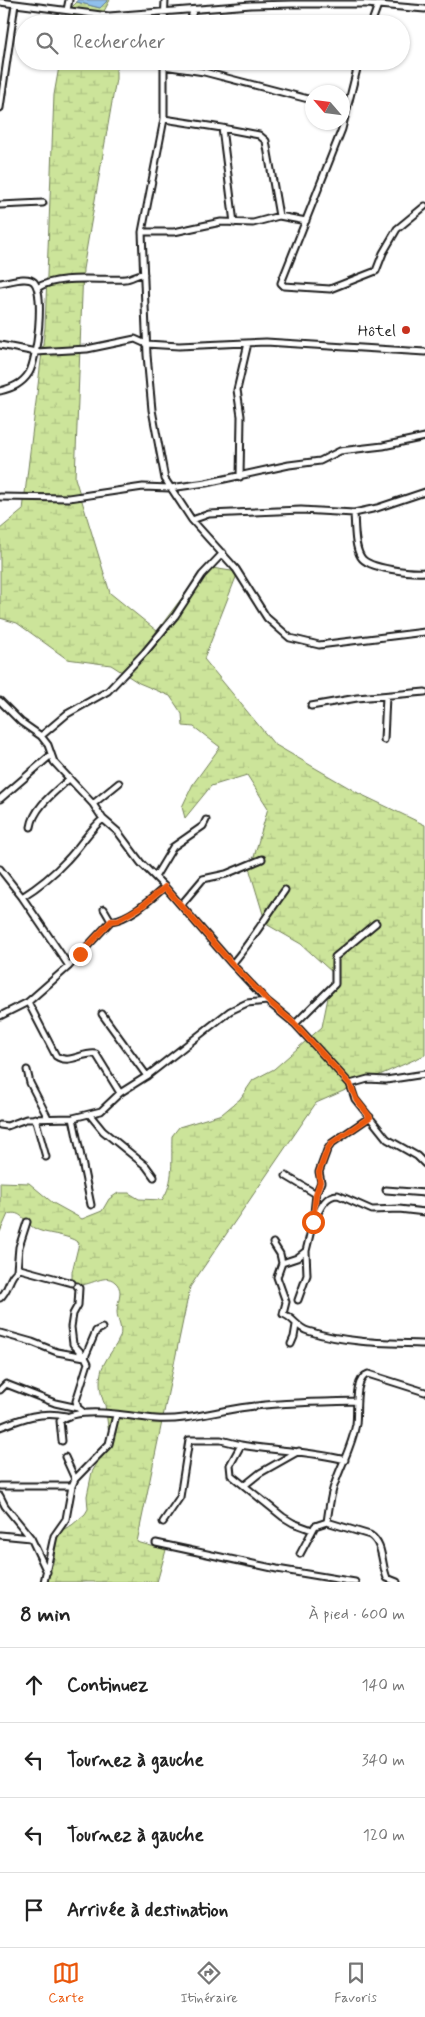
<!DOCTYPE html>
<html lang="fr">
<meta charset="utf-8">
<style>
body{margin:0;font-family:Mynerve,sans-serif;background:#f6f6f6;color:#222}
.compass{position:absolute;left:305px;top:85px;width:45px;height:45px;border-radius:50%;background:#fff;box-shadow:0 1px 4px #0004;rotate:298deg}
.stop{position:absolute;width:15px;height:15px;margin:-11px;border:4px solid #ea580c;border-radius:50%;background:#fff}
.stop.end{background:#ea580c;border-color:#fff;box-shadow:0 1px 5px #0008}
.list{margin:0;padding:0;list-style:none}
h2{display:flex;justify-content:space-between;align-items:center;height:65px;margin:0;padding:0 20px;font-size:21px}
h2 small{font-size:16px;font-weight:400;color:#767676}
.list li{display:grid;grid-template-columns:32px 1fr auto;gap:15px;align-items:center;box-sizing:border-box;height:75px;padding:0 20px;border-top:1px solid #e0e0e0}
.list b{display:block;font-size:19px;white-space:nowrap}
.list em{font-size:16px;font-style:normal;color:#767676}
.icon{flex:none;width:28px;height:28px;fill:none;stroke:currentColor;stroke-width:2;stroke-linecap:round;stroke-linejoin:round}
.map{position:relative;flex:none;width:425px;height:1582px;overflow:hidden}
.search{position:absolute;background:#fff;box-shadow:0 1px 4px #0004;left:15px;right:15px;top:15px;height:55px;display:flex;align-items:center;gap:12px;box-sizing:border-box;padding:0 18px;border-radius:28px;color:#767676;font-size:19px}
.sheet{height:365px;background:#fff}
nav{display:flex;justify-content:space-around;align-items:center;box-sizing:border-box;height:70px;border-top:1px solid #e0e0e0;background:#fff;font-size:14px;color:#767676}
nav a{display:grid;justify-items:center;gap:2px}
nav .on{color:#ea580c}
.map>svg:first-child{display:block}
.wetland{fill:url(#wetland-marsh);stroke:#74805b}
.water{fill:#90c0ec;stroke:#627e99}
.lines{fill:none;stroke-linecap:round;stroke-linejoin:round}
.minor-casing{stroke:#1c1c1c;stroke-width:9}
.minor{stroke:#fff;stroke-width:5}
.route{stroke:#ea580c;stroke-width:6}
.poi-dot{fill:#c8321e;stroke:#fff;stroke-width:2}
.labels{text-anchor:middle;stroke-width:4.5;stroke-linejoin:round;paint-order:stroke}
.poi-label{font-size:16px;fill:#1c1c1c;stroke:#fff;text-anchor:end}
</style>
<div class="map">
<svg width="425" height="1582" viewBox="0 0 425 1582">
<defs>
<pattern id="wetland-marsh" width="20" height="14" patternUnits="userSpaceOnUse" patternTransform="scale(1.25)"><rect width="20" height="14" fill="#cce49a"/><path d="M1 5h8M5 5V1M11 12h8M15 12V8" fill="none" stroke="#afc384"/></pattern>
</defs>
<rect width="100%" height="100%" fill="#fff"/>
<filter id="ink" filterUnits="userSpaceOnUse"><feTurbulence type="fractalNoise" baseFrequency=".02" numOctaves="2"/><feDisplacementMap in="SourceGraphic" scale="10" xChannelSelector="R" yChannelSelector="G"/><feConvolveMatrix kernelMatrix="1 2 1 2 8 2 1 2 1" color-interpolation-filters="sRGB"/></filter>
<g filter="url(#ink)">
<path class="wetland" d="M108,0H110L102,15L101,24H68L70,9L77,2L100,8Z
M60,61H116V79L83,269L75,478L110,593L157,631L205,567L238,572L204,659L274,744L358,793L425,825V1055L316,1103L190,1287L137,1542L166,1550L157,1582H44C46,1576 50,1570 53,1563C55,1555 55,1541 58,1532L72,1525L85,1514L88,1509L87,1496L92,1472L110,1441L105,1405C99,1393 98,1375 104,1364C108,1355 116,1347 120,1337C123,1327 117,1321 117,1311C117,1305 120,1299 120,1292C120,1289 118,1284 115,1282C104,1271 86,1291 72,1283V1272L79,1243C66,1233 45,1235 34,1228C24,1222 22,1210 8,1214L0,1232V1182L29,1183L53,1203L82,1219L102,1211L109,1199L118,1193H129L139,1199L162,1200C175,1182 171,1158 172,1136L179,1127L222,1114L240,1099L253,1080L274,1069L322,1027L333,973L301,944L266,924L250,871L268,808L247,775L211,786L185,818L182,807L193,784L220,747L194,727L183,726L182,714L170,696L139,683L111,665L67,659L17,623L0,618V529L23,510L45,327L54,95Z"/>
<path class="water" d="M77,0H108L100,8L77,2Z"/>
<g class="lines">
<g class="minor-casing">
<path id="minor" d="M0,2L109,16L251,5L293,4H366L425,9
M67,10L69,0
M164,24L165,0
M190,24L193,10
M371,24L378,5
M164,61V119L142,232L147,355L152,410L165,479L192,520L236,569L267,618L290,638L319,645L425,632
M359,61L342,129L281,283L284,286L330,289L376,271L383,253L397,229L425,206
M164,66L204,72L312,100
M0,108L15,4
M164,119L222,128L234,223
M222,128L259,135L266,141L279,216
M0,205L43,203
M142,232H174L221,222L253,223L279,216L306,221
M0,283C9,282 27,275 34,282C45,294 37,360 29,373C22,384 12,388 0,391
M37,288C58,274 101,281 125,279C132,279 137,273 144,274
M0,345L36,352L87,349L135,339L146,344L179,346L266,342L425,352
M240,477L241,416L237,390L248,343
M0,497L69,498L143,487L170,488L206,483L289,465L320,461L340,451L383,446L425,437
M354,513C355,526 354,546 361,557C368,569 412,573 425,572
M192,520L209,514L301,510L354,513L377,508L425,492
M0,701L21,722L41,736L48,745L54,762L93,804L103,819L118,832L141,863L165,887L232,964L267,1001L295,1024L350,1084L355,1099L387,1139L417,1156L425,1164
M311,706L357,698L425,692
M41,736L67,714L108,691L145,652L175,616L202,575L223,553
M384,740L386,696
M0,799L51,755
M93,804L119,783
M31,827C34,807 55,792 69,779
M0,869L22,897L69,966
M155,877L173,847L203,826L206,820
M22,897C38,887 54,874 67,860C80,847 89,830 103,819
M181,905L203,879L226,874L262,859
M104,909L111,921
M232,964C252,941 267,915 285,890
M28,1002L56,1056C69,1065 82,1052 96,1054L120,1093
M102,1014L147,1076
M0,1016L28,1002L69,966L111,921C131,918 150,900 165,887
M295,1024L335,984V957L376,923
M27,1070L30,1083L48,1118
M350,1084L368,1079L386,1080L425,1074
M90,1115L103,1131L146,1166L154,1177
M35,1118L46,1157
M73,1118L91,1205
M0,1125L7,1126L26,1119L73,1118L101,1111L120,1093L147,1076L230,1011L247,1003L267,1001
M286,1176L316,1194
M386,1190L425,1193
M315,1219C320,1209 325,1195 338,1195L372,1210L399,1209L425,1212
M273,1243L280,1254L282,1263L297,1258L306,1251
M282,1263L277,1277L286,1302L283,1314C293,1317 297,1328 308,1331C345,1343 387,1343 425,1344
M17,1270L19,1247L27,1222
M77,1286L79,1288L78,1305L73,1314L71,1327L73,1344L85,1357L96,1331L102,1328
M0,1298C10,1290 8,1275 20,1269L72,1283
M298,1300L307,1275L306,1251L313,1222L316,1194L321,1182L319,1172L327,1150L332,1143L370,1117
M0,1333L32,1342L57,1352L85,1357L88,1363L76,1401L78,1408L83,1412
M291,1344L294,1337L296,1325
M0,1390L6,1384L55,1403L78,1408
M0,1427C23,1418 41,1411 66,1416
M62,1441L60,1421C80,1405 131,1417 156,1419C187,1421 216,1411 247,1407C283,1402 320,1402 357,1401
M65,1457L75,1479
M245,1485L260,1473L299,1451
M0,1486H72
M0,1496L5,1506L31,1538L47,1572
M163,1522L180,1497L189,1440H221L241,1445
M312,1530L293,1523L283,1517L231,1475L230,1465L241,1445C276,1451 311,1451 345,1460
M0,1535L31,1538
M156,1543L277,1569L355,1582
M300,1554L315,1526L327,1522
M44,1582L54,1536L66,1519L72,1486L75,1479L109,1444L116,1415
M397,1582L387,1578C381,1564 384,1544 370,1535L327,1522C329,1509 330,1496 335,1483C342,1463 352,1446 356,1424C358,1411 353,1379 368,1374L425,1392"/>
</g>
<use href="#minor" class="minor"/>
</g>
</g>
<g class="lines" filter="url(#ink)">
<path class="route" d="M80,954L111,921L118,920L141,907L165,887L232,964L268,1001L295,1024L350,1084L356,1099L370,1117L332,1143L327,1150L319,1172L320,1182L316,1194L313,1222"/>
</g>
<circle class="poi-dot" cx="406" cy="330" r="5"/>
<g class="labels">
<g class="poi-label">
<text x="396" y="336">Hôtel</text>
</g>
</g>
</svg>
<svg class="compass" viewBox="-18 -18 36 36"><path d="M0-13l5 13h-10z" fill="#e53935"/><path d="M0 13l5-13h-10z" fill="#767676"/></svg>
<div class="stop" style="left:313px;top:1222px"></div>
<div class="stop end" style="left:80px;top:954px"></div>
<div class="search"><svg class="icon" aria-label="search" viewBox="0 0 24 24"><circle cx="10" cy="10" r="6"/><path d="M15 15l6 6"/></svg>Rechercher</div>
</div>
<section class="sheet">
<h2>8 min<small>À pied · 600 m</small></h2>
<ul class="list">
<li><svg class="icon" aria-label="ahead" viewBox="0 0 24 24"><path d="M12 20V5M6 11l6-6 6 6"/></svg><div><b>Continuez</b></div><em>140 m</em></li>
<li><svg class="icon" aria-label="left" viewBox="0 0 24 24"><path d="M17 20v-9H6M10 6l-5 5 5 5"/></svg><div><b>Tournez à gauche</b></div><em>340 m</em></li>
<li><svg class="icon" aria-label="left" viewBox="0 0 24 24"><path d="M17 20v-9H6M10 6l-5 5 5 5"/></svg><div><b>Tournez à gauche</b></div><em>120 m</em></li>
<li><svg class="icon" aria-label="arrive" viewBox="0 0 24 24"><path d="M6 21V4h12l-3 4 3 4H6"/></svg><div><b>Arrivée à destination</b></div></li>
</ul>
</section>
<nav>
<a class="on"><svg class="icon" aria-label="map" viewBox="0 0 24 24"><path d="M3 6l6-2 6 2 6-2v14l-6 2-6-2-6 2zM9 4v14M15 6v14"/></svg>Carte</a>
<a><svg class="icon" aria-label="directions" viewBox="0 0 24 24"><path d="M12 3l9 9-9 9-9-9zM9 14v-3h6M13 9l2 2-2 2"/></svg>Itinéraire</a>
<a><svg class="icon" aria-label="saved" viewBox="0 0 24 24"><path d="M7 4h10v16l-5-4-5 4z"/></svg>Favoris</a>
</nav>
